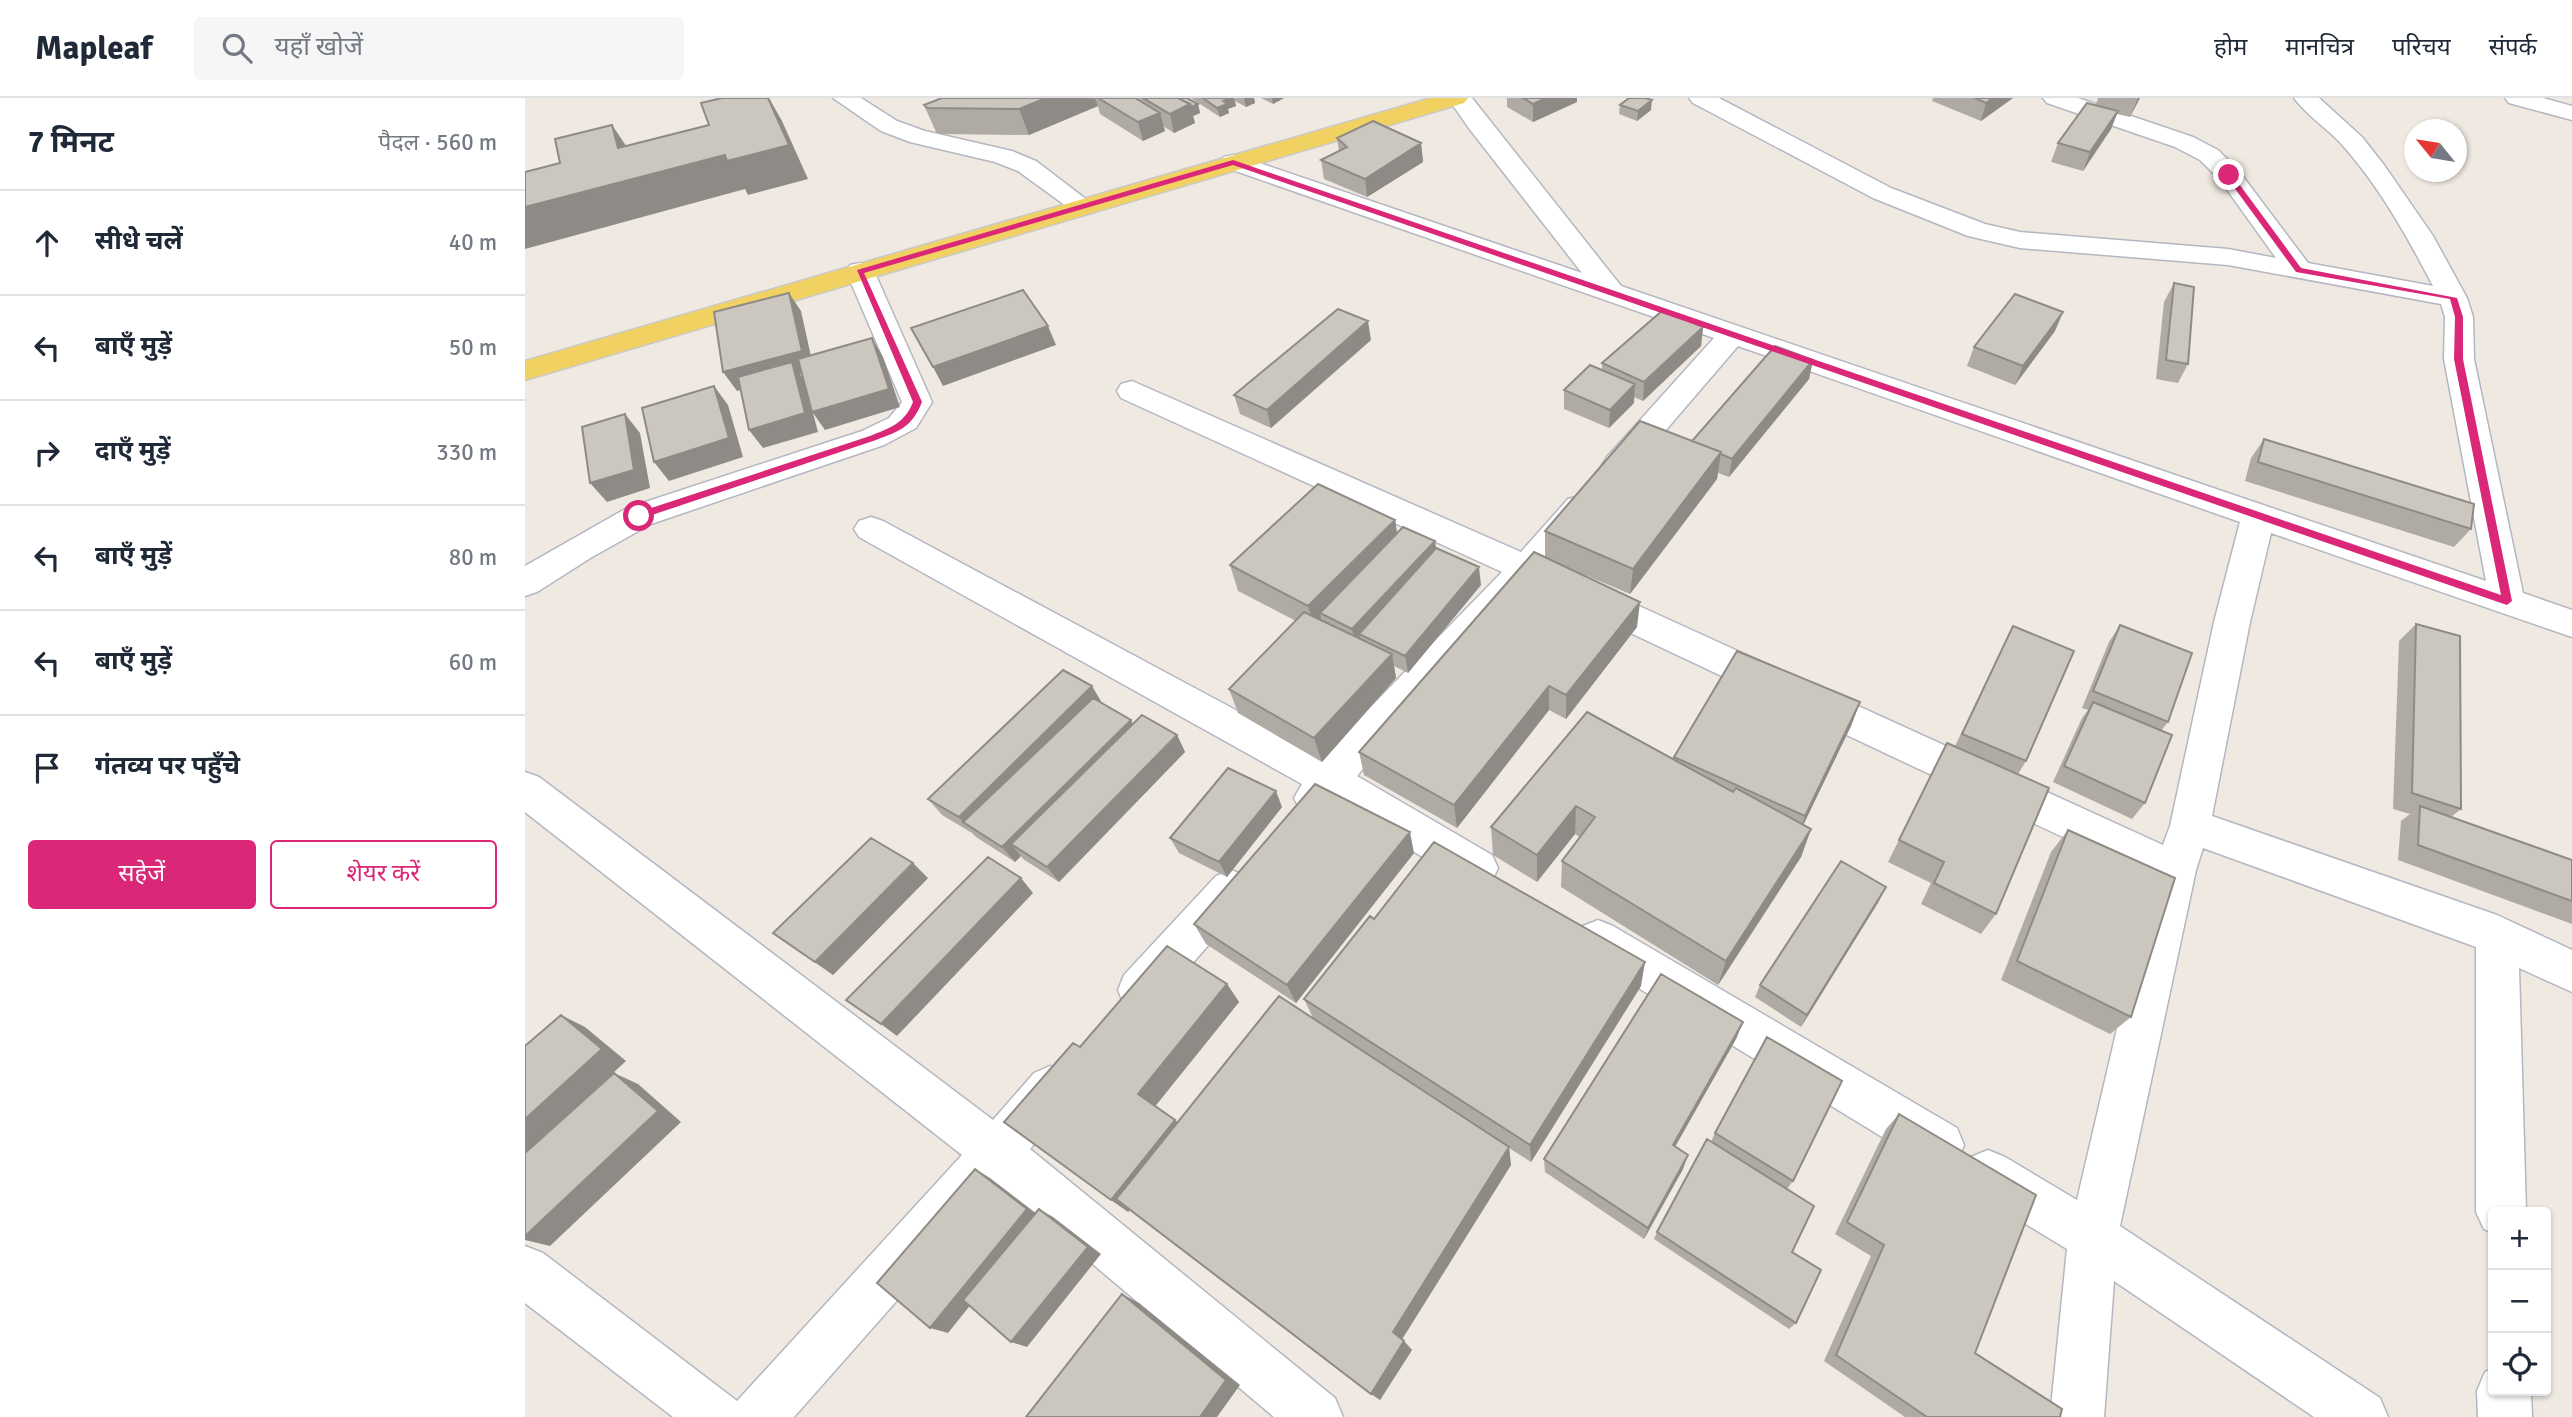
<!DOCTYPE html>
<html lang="hi">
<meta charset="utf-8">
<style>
body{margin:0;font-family:Signika,"Noto Sans Devanagari",sans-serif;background:#f6f6f7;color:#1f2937}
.controls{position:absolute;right:21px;bottom:21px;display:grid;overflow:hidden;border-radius:7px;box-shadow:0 2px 5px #0004}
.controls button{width:63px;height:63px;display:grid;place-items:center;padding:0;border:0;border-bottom:2px solid #e0e1e3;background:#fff;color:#1f2937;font:35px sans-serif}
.compass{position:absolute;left:1879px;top:21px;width:63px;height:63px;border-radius:50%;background:#fff;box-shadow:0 2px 5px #0004;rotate:300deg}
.stop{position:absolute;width:21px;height:21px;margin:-16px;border:5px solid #db2777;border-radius:50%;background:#fff}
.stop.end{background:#db2777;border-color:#fff;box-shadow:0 2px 7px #0008}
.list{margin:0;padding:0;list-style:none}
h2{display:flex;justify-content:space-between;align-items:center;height:91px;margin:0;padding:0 28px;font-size:30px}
h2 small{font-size:23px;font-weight:400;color:#747a83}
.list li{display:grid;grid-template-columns:46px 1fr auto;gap:21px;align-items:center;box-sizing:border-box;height:105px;padding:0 28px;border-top:2px solid #e0e1e3}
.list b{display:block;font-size:26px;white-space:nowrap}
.list em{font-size:23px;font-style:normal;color:#747a83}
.actions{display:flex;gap:14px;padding:21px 28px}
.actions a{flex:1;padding:16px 0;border:2px solid #db2777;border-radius:7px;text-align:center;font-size:24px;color:#db2777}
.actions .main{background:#db2777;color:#fff}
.icon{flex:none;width:38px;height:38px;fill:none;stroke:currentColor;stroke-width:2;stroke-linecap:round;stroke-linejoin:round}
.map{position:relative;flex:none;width:2047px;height:1319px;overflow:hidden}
header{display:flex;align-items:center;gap:42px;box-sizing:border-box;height:98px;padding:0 35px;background:#fff;border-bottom:2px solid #e0e1e3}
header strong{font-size:33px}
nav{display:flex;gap:38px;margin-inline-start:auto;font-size:24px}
.search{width:490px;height:63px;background:#f6f6f7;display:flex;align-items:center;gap:18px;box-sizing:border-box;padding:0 24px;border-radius:7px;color:#747a83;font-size:26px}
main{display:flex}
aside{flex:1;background:#fff}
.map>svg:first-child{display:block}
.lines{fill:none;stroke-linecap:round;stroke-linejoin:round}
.street-casing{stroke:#b4b7c1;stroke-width:3}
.primary-casing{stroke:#c9c9c9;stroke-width:3}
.street{fill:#fff;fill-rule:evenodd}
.primary{fill:#f2d163;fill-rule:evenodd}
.wall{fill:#afaba4}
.shaded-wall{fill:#8e8b86}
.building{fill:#cbc7bf;stroke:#8e8b86;stroke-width:2}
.route{fill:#db2777}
</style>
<header>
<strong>Mapleaf</strong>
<div class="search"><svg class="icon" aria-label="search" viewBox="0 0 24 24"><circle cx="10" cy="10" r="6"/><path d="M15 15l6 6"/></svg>यहाँ खोजें</div>
<nav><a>होम</a><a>मानचित्र</a><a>परिचय</a><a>संपर्क</a></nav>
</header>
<main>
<aside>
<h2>7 मिनट<small>पैदल · 560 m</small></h2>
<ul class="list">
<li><svg class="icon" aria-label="ahead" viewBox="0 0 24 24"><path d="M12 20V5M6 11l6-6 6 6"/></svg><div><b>सीधे चलें</b></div><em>40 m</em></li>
<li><svg class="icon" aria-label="left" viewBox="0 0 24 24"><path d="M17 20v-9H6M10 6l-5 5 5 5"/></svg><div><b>बाएँ मुड़ें</b></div><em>50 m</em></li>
<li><svg class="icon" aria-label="right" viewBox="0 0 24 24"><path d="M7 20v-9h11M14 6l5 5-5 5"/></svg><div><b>दाएँ मुड़ें</b></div><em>330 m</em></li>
<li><svg class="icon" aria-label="left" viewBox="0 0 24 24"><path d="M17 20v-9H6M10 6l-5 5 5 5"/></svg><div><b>बाएँ मुड़ें</b></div><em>80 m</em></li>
<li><svg class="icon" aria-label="left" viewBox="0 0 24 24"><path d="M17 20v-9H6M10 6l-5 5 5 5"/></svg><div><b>बाएँ मुड़ें</b></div><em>60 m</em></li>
<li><svg class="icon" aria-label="arrive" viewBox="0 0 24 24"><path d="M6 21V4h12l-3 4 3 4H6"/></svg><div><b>गंतव्य पर पहुँचे</b></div></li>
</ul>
<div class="actions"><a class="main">सहेजें</a><a>शेयर करें</a></div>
</aside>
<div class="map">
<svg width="2047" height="1319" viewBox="0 0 2047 1319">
<rect width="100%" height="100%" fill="#efe9e1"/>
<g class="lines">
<g class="street-casing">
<path id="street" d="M308,0H336L372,23L400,33L487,53L511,63L570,108L566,113L557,116L548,113L493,73L470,64L385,44L356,33Z
M923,0H947L1096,188L1961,483L1919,261L1920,219L1916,206L1703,167L1495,150L1443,138L1348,100L1168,5L1164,0H1194L1366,90L1460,126L1495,134L1703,151L1751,160L1695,82L1675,62L1650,49L1522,5L1518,0H1553L1668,39L1693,52L1713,72L1783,165L1908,188C1883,140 1856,91 1820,50C1805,32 1783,19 1769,0H1794L1837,39L1859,67L1908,138L1942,200L1948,219L1949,261L1998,495L2047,512V539L1746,435L1725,524L1687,718L1972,817L2047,852V894L1994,870L2001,1114H1968V1135L1959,1131L1951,1114V849L1678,750L1671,772L1595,1128L1855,1300L1863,1319H1789L1589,1183L1579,1319H1525L1542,1151L1446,1093L1439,1076L1446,1059L1463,1052L1480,1059L1552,1102L1627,781L1006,488L864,639L832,678L967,757L973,770L967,783L952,788L937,783L809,705C799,717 789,717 775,712L769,700L777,686L334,439L329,431L334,423L346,419L358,423L800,660L838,617L977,474L596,300L592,293L596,286L607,283L996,454L1043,401L1055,398L1067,401L1071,409L1067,417L1024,467L1638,747L1645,728L1689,524L1715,424L1213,248L1104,375L1093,378L1082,375L1077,367L1082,359L1189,240L699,69L696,64L699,59L708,57L717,59L1057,175L943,29Z
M1980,0H2018L2047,8V22L1984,5Z
M335,165L345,167L349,173L407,304L391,330L359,347L126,426L67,459L12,494L0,498V468L102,410L337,333L364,320L377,304L321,173L325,167Z
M0,674L14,679L468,1022L509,975L525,968L541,975L548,991L541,1007L505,1051L810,1300L818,1319H749L474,1087L269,1319H148L0,1205V1148L18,1155L212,1303L437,1057L0,714Z
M706,772L721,778L727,791L721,804L631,907L615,913L599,907L593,892L599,877L691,778Z
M1073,822L1088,828L1432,1030L1439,1047L1432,1064L1415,1071L1398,1064L1058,856L1052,842L1058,828Z
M1968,1271V1293H2006L2007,1319H1953L1952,1293L1960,1274Z"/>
</g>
<g class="primary-casing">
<path id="primary" d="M906,0H943L939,5L0,282V263Z"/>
</g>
<use href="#street" class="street"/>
<use href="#primary" class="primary"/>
</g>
<path class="wall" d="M417,0H662L673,6L675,15L668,18L670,25L649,35L638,28L640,33L618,43L575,16L573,8L504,37L414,36L411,34L399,7Z
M666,0H729L730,5L721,9L710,3L711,8L703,11L704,15L695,19Z
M736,0H759L748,6Z
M982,0H1052V4L1008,24L982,9Z
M1408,0H1488L1456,23L1407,3Z
M1573,0H1615L1605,19L1592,16L1586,31L1558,73L1526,64L1533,45L1571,7Z
M1095,7L1126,12L1112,23L1094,16Z
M812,40L896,45L898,64L842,99L799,81L796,62L814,53Z
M1649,185L1663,266L1653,285L1631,281L1639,204Z
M1178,229L1176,248L1118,303L1109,299V305L1084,330L1039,311V292L1077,272V265Z
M1530,233L1490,287L1442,268L1449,249Z
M846,242L746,330L715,316L709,297Z
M1288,262L1284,281L1204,379L1193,375L1192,381L1105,496L1020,460V433L1167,343Z
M1739,341L1946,431L1929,449L1720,383L1726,360Z
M870,422L872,435L910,443L911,450L956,487L883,575L869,568L871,580L797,664L713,615L704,591L771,523L713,493L705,467Z
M1891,526L1936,711L1926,719L2047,762V826L1873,762L1876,723L1885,716L1868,711L1874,543Z
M1595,527L1643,624L1636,633L1620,705L1607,721L1528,684L1557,620L1563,612L1557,610L1584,544Z
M1488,528L1501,663L1493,676L1471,816L1456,836L1396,806L1406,785L1363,764L1422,645L1430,648Z
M1112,529L1041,621L1024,612L932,730L839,677L834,654Z
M1335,604L1326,628L1278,727L1286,731L1276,759L1193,887L1036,789L1037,763L1055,739L1050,736L1012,784L968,757L966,729L1148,661L1149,659Z
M576,605L606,622L608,626L652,637L660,654L534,784L498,761L496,758L490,764L451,739L447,735L417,717L403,701Z
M757,709L702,779L654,755L645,740Z
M1543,732L1606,919L1585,936L1476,882L1526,754Z
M889,755L771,905L681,846L669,826Z
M403,780L308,877L248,835Z
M1354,803L1276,929L1230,899L1235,887Z
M849,821L1116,888L1006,1064L984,1050L986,1067L877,1241L887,1252L855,1302L605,1112L603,1114L555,949L702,886L714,904L630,1008L653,1024L788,920L779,901Z
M1218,924L1211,941L1150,1049L1158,1071L1119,1141L1020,1074L1019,1061Z
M1374,1016L1450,1255L1535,1319H1380L1299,1263L1346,1158L1310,1136L1361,1031Z
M1190,1035L1268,1083L1262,1091L1271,1225L1264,1231L1129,1141L1132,1134L1186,1044Z"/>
<path class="shaded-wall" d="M243,0H244L257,23L283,81L223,97L220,91L0,151V109L93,50L87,27L110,61Z
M521,0H570L573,8L504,37L494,11Z
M705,0H709L711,8L703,11L704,15L695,19L692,10L698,3Z
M719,0H729L730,5L721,9Z
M747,0H759L748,6Z
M1021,0H1052V4L1008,24V6Z
M1468,0H1488L1456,23L1461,5Z
M1613,0H1615L1605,19Z
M1127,2L1126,12L1112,23L1113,13Z
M665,6H673L675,15L668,18L670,25L649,35L645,16Z
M1593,13L1586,31L1558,73L1565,54Z
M635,15L640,33L618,43L613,24Z
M896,45L898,64L842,99L840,81Z
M264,195L276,213L289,272L275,276L279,282L347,240L358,259L375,309L300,332L288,315L293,334L238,350L224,332L270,277L212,293L198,274Z
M1538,214L1530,233L1490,287L1498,268Z
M843,223L846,242L746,330L742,312Z
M523,228L531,247L418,288L408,269Z
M1178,229L1176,248L1118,303L1119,284Z
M1288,262L1284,281L1204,379L1207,361Z
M1110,286L1109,305L1084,330L1085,312Z
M189,288L203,307L218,359L144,383L129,364Z
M100,316L115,335L125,390L82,404L65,385Z
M1196,354L1192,381L1105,496L1108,471Z
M870,422L874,448L795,515L797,526L790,533L783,508Z
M910,443L912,461L834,536L836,543L831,549L827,531Z
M954,469L956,487L883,575L880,558Z
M1115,504L1112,529L1041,621V597Z
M867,556L871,580L797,664L789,640Z
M567,588L577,605L450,732L438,724L447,735L434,719Z
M1024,588V612L932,730L929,707Z
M1335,604L1326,628L1272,740L1280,718Z
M606,622L614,639L486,746L496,758L490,764L477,749Z
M652,637L660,654L534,784L522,769Z
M751,693L757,709L702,779L694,764Z
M1051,708L1050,736L1012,784V757Z
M1286,731L1276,759L1193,887L1201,863Z
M885,734L889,755L771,905L762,887Z
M388,765L403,780L308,877L290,864Z
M496,780L508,795L372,938L356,926Z
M1361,789L1354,803L1276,929L1282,917Z
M1120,864L1116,888L1006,1064L1005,1047Z
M702,886L714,904L628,1011L613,996Z
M36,917L60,929L101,963L0,1056V1021Z
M1218,924L1211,941L1143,1061L1148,1047Z
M89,975L113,986L156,1024L25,1148L0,1142V1138Z
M650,1022L664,1036L603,1114L586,1102Z
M984,1049L986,1067L876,1243L868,1234Z
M1163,1057L1158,1071L1119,1141L1123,1130Z
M450,1071L465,1080L516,1119L423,1235L405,1230Z
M514,1111L528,1119L576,1156L502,1249L486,1244Z
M597,1196L614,1205L715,1287L692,1319H675Z
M879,1243L887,1252L855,1302L846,1296Z"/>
<path class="building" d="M197,0H243L264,47L202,63L200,57L0,109V74L35,65L30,41L87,27L93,50L184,27L176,5Z
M417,0H521L494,11L402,10L399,7Z
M573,0H610L635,15L613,24Z
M618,0H653L665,6L645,16Z
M653,0H662L673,6L666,9L665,6Z
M678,0H705L698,3L702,6L692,10Z
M998,0H1021L1008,6Z
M1104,0H1120L1127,2L1113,13L1095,7Z
M1450,0H1468L1461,5Z
M1562,5L1593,13L1565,54L1533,45Z
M848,23L896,45L840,81L796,62L822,49L812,40Z
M1649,185L1669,189L1663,266L1641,262Z
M498,192L523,228L408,269L386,230Z
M264,195L277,253L198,274L189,214Z
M1490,196L1538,214L1498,268L1449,249Z
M813,211L843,223L742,312L709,297Z
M1138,212L1178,229L1119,284L1077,265Z
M347,240L364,291L287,314L273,261Z
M1250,248L1288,262L1207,361L1196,356V354L1167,343Z
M267,264L280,315L224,332L213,279Z
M1065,267L1110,286L1085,312L1039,292Z
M189,288L204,340L129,364L117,310Z
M100,316L109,372L65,385L57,329Z
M1115,323L1196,354L1108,471L1020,433Z
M1739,341L1949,406L1946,431L1733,364Z
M793,386L870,422L783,508L705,467Z
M878,429L910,443L827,531L795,515Z
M911,450L954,469L880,558L834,536Z
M1009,454L1115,504L1041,597L1024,588L929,707L834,654Z
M779,514L867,556L789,640L704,591Z
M1891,526L1935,538L1936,711L1887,695Z
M1595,527L1667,555L1643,624L1568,593Z
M1488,528L1549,553L1501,663L1437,636Z
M1212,553L1335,604L1280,718L1149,659Z
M538,572L567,588L434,719L403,701Z
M568,600L606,622L477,749L438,724Z
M1568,604L1647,637L1620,705L1539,668Z
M1062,614L1208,694L1211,690L1286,731L1201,863L1037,763L1070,719L1051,708L1012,757L966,729Z
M617,617L652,637L522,769L486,746Z
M1422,645L1524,690L1471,816L1409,785L1419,764L1374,742Z
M703,670L751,693L694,764L645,740Z
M790,686L885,734L762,887L669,826Z
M1895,708L2047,762V803L1893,747Z
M1543,732L1650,780L1606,919L1492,863Z
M346,740L388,765L290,864L248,835Z
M909,744L1120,864L1005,1047L779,901L845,818L849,821Z
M463,759L496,780L356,926L321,902Z
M1316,763L1361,789L1282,917L1235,887Z
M642,848L702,886L613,996L650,1022L586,1102L479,1024L548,945L555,949Z
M1136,876L1218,924L1148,1047L1163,1057L1123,1130L1019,1061Z
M754,898L984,1049L868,1234L879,1243L846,1296L591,1101Z
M36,917L77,951L0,1021V948Z
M1242,939L1317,983L1268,1083L1190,1035Z
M89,975L133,1013L0,1138V1055Z
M1374,1016L1511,1097L1450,1255L1537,1311L1535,1319H1402L1311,1257L1359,1147L1322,1124Z
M1182,1041L1289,1108L1267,1154L1296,1172L1271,1225L1132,1134Z
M450,1071L502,1111L405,1230L352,1185Z
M514,1111L563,1149L486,1244L438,1202Z
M597,1196L701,1282L675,1319H501Z"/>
<path class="route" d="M708,62L1976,497L1929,261L1930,219L1925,201L1771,174L1700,77L1706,75L1776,170L1932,200L1938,219V261L1987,503L1982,507L1979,506L708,67L339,175L397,304C387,329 375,333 351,342L118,420H111V415L345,338C365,330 380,325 388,304L332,172Z"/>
</svg>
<div class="controls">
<button>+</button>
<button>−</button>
<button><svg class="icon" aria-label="locate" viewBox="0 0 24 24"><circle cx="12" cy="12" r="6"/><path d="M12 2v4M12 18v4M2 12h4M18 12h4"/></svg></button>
</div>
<svg class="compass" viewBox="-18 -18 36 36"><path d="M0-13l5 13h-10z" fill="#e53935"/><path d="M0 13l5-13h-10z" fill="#747a83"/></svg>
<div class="stop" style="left:114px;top:418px"></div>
<div class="stop end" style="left:1704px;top:77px"></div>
</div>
</main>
